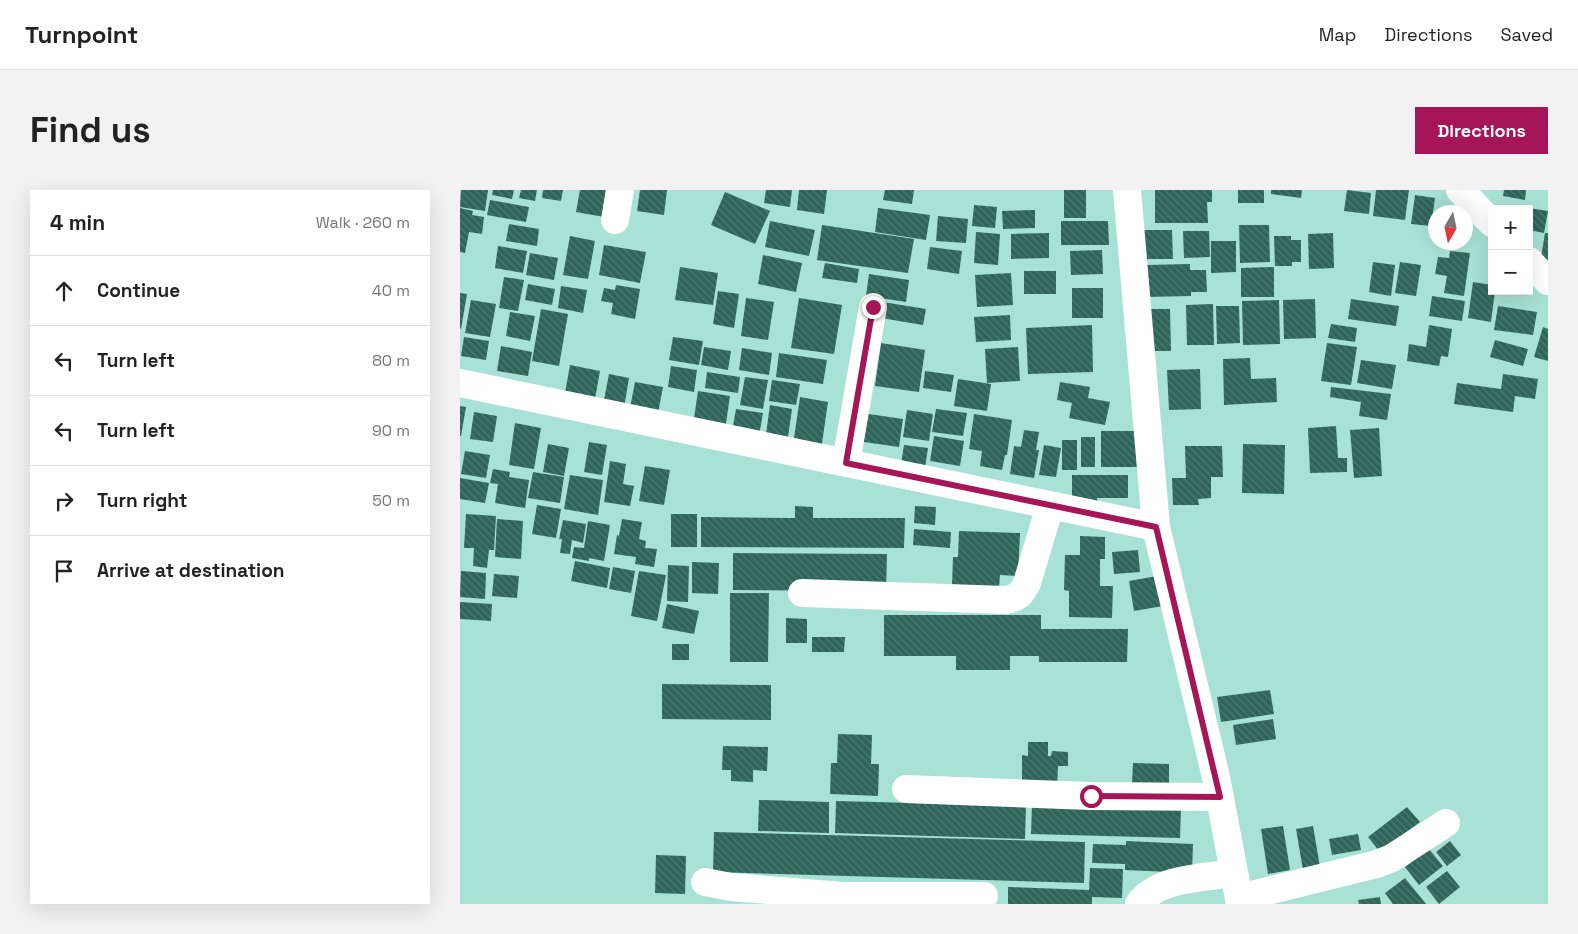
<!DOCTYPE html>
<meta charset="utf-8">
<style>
body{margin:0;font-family:"Space Grotesk",sans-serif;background:#f2f2f2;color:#222}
.controls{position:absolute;right:15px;top:15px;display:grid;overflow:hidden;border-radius:0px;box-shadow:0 5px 20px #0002}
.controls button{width:45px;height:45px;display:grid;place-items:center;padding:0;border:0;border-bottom:1px solid #e0e0e0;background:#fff;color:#222;font:25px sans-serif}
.compass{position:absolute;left:968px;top:15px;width:45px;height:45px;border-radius:50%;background:#fff;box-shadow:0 5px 20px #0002;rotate:189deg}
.stop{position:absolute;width:15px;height:15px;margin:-11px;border:4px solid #a51557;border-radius:50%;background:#fff}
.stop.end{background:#a51557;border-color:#fff;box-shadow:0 1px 5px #0008}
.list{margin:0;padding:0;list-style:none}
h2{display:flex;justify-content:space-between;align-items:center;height:65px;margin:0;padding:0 20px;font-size:21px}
h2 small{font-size:16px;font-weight:400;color:#767676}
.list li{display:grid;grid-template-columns:32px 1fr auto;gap:15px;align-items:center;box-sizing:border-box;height:70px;padding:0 20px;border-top:1px solid #e0e0e0}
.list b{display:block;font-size:19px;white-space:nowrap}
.list em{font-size:16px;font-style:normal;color:#767676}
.icon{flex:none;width:28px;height:28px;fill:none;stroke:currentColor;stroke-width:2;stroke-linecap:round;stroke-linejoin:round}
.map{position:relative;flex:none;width:1088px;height:714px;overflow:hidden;border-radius:0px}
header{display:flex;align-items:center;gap:30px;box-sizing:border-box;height:70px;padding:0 25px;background:#fff;border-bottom:1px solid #e0e0e0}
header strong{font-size:24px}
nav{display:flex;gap:28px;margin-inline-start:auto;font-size:18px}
.intro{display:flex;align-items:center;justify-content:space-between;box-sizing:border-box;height:120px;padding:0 30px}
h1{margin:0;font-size:35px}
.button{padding:12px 22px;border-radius:0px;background:#a51557;color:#fff;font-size:18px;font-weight:700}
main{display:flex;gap:30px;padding:0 30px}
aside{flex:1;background:#fff;border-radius:0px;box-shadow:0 5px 20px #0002}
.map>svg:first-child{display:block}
.building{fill:url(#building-back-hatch)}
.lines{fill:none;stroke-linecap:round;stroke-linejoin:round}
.minor{stroke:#fff;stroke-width:28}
.route{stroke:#a51557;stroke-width:6}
</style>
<header>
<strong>Turnpoint</strong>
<nav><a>Map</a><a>Directions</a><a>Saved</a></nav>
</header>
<div class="intro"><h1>Find us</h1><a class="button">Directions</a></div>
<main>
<aside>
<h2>4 min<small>Walk · 260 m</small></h2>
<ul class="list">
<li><svg class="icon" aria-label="ahead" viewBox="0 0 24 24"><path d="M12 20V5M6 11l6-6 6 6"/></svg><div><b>Continue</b></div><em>40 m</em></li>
<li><svg class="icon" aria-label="left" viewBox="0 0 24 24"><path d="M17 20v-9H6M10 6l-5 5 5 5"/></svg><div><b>Turn left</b></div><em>80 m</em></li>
<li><svg class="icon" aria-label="left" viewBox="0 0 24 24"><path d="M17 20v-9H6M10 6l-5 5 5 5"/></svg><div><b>Turn left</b></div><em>90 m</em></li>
<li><svg class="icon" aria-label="right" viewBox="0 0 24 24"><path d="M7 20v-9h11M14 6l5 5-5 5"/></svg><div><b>Turn right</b></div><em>50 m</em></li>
<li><svg class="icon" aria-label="arrive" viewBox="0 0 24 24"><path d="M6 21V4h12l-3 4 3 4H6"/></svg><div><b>Arrive at destination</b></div></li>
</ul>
</aside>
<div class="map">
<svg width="1088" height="714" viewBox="0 0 1088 714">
<defs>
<pattern id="building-back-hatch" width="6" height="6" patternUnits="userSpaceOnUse" patternTransform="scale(1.25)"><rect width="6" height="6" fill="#2e655b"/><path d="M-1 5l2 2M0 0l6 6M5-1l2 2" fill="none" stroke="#4f7a72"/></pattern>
</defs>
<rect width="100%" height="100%" fill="#a8e1d5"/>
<path class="building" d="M1,0H28L25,21L0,17Z
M33,0H54L52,9L32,5Z
M61,0H77L75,11L59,8Z
M83,0H103L101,11L82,8Z
M120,0H149L144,27L116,22Z
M180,0H207L204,25L177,21Z
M306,0H332L330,17L304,13Z
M339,0H367L364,24L337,20Z
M425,0H454L452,14L423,10Z
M604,0H626V28H604Z
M695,0H752V12H747L748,33H695Z
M778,0H804V13H778Z
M811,0H842L841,8L811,4Z
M887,0L911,3L909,24L884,21Z
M916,0H949L945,30L913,26Z
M1044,0H1066L1065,10L1043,6Z
M265,2L310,21L295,54L251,35Z
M955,5L975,8L971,36L951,34Z
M30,10L69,17L66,32L27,25Z
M514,15L537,17L535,38L512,36Z
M0,18L13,21L12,25L24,27L22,44L9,42L5,63L0,62Z
M418,18L470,25L466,50L415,42Z
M1069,18L1088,21L1084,43L1069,40Z
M575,20V38L543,39L542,21Z
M478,26L508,29L506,53L476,51Z
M310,31L355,40L349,66L305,57Z
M601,31H648L649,55H601Z
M49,34L79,39L77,56L46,51Z
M362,35L454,49L448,83L357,70Z
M779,35H809L810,72L780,73Z
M679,40H712L713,69H679Z
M723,41H749L750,67L724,68Z
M516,42L540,44L538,75L514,73Z
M589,43V68L551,69V44Z
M873,43L874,78L849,79L848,44Z
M1085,43H1088V75L1080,74Z
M110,46L135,51L128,89L103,85Z
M814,46H831V50H841V72H832V76H815Z
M751,51H776V82L751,83Z
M144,55L186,62L180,93L139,85Z
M38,56L67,61L63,83L35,78Z
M470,57L502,61L499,84L467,79Z
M642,60L643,84L611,85L610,61Z
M990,61L1010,63L1004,106L984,103L987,86L975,84L978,67L989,68Z
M70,63L98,68L94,90L66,85Z
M303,65L342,73L336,102L298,94Z
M913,72L935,75L931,106L909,102Z
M940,72L961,75L956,106L935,103Z
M365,73L399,79L397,93L362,88Z
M730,74V80H746L747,102H731V106L686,107L685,75Z
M220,77L258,83L253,115L215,110Z
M814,77V107H781V78Z
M564,81H596V104H564Z
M551,83L553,115L517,117L515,85Z
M409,84L449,90L446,112L406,106Z
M44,87L64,90L58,121L39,118Z
M1013,92L1032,95V101H1035L1031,132L1008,128Z
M68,94L95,99L92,115L65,110Z
M156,95L180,99L175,129L151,124L153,113L141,111L144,98L155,100Z
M101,96L127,100L123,123L98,118Z
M612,98H643V128H612Z
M258,101L279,104L274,138L253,134Z
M0,103L7,104L1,139L0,138Z
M972,106L1005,111L1002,131L969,126Z
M286,108L314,112L308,150L281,146Z
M339,108L382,115L374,164L331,158Z
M855,109L856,148L824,149L823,110Z
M891,109L939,116L936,136L888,129Z
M11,110L36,114L30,147L5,143Z
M819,110L820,154L783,155L782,111Z
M423,112L466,119L463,135L421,128Z
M753,114L754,155H727L726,115Z
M756,116H779L780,153L757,154Z
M1038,116L1077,122L1073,145L1034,140Z
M81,119L108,124L99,176L72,171Z
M683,119H710L711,161H684Z
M50,122L75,126L70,151L46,146Z
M550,125L551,150L516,152L514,127Z
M871,134L897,138L895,152L868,148Z
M632,135L633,182L568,184L566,138Z
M969,135L992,139L988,167L981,166L979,176L947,171L949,154L966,157Z
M1083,137L1088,139V171L1074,167Z
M4,147L29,151L26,170L1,166Z
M213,147L243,151L239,175L209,170Z
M1035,150L1068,159L1063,176L1030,167Z
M421,153L465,160L459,202L415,196Z
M867,153L897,157L891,195L861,191Z
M41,156L72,162L68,186L37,181Z
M244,157L271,161L268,180L241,175Z
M558,157L560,191L527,193L525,159Z
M282,158L312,163L309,185L279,180Z
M319,163L367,170L363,194L316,187Z
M790,168L791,189L816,188L817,212L764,215L763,169Z
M901,170L936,175L932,199L897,193Z
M110,175L140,181L135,209L105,203Z
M211,176L237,180L234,202L208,197Z
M740,179L741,219L709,220L707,180Z
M465,181L494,185L491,202L463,198Z
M247,182L280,187L278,203L245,198Z
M149,184L169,188L164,218L143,215Z
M1043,184L1078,189L1075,209L1055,206L1053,222L994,214L997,193L1041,199Z
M285,187L308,190L303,219L280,215Z
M498,189L531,194L527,221L494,216Z
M312,190L340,194L336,215L309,211Z
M175,192L203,197L198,223L170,218Z
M600,192L630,197L628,208L650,212L645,235L609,228L612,213L597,210Z
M871,197L931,204L927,230L899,226L901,212L870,207Z
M238,201L270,206L265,240L233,235Z
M340,207L368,212L361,260L333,255Z
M310,215L332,219L328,247L306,244Z
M0,216L6,217L1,246H0Z
M276,219L303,223L299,246L272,242Z
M476,219L507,223L503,246L472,242Z
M447,220L473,224L469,251L443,247Z
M14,222L37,226L33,252L10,249Z
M402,223L443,229L439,257L397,251Z
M514,224L552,230L547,265H545L542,280L520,276L522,261L509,259Z
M55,233L81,238L74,279L49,275Z
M876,236L878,268H887V282L850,283L848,238Z
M919,238L922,286L894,288L890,240Z
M564,240L579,242L576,260H579L574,288L550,284L554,256L561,257Z
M641,241H685L686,277H641Z
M474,246L504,251L500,276L470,271Z
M621,247H635V277H621Z
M602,250H617V280H602Z
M129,252L147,255L142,285L124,282Z
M88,254L109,258L104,286L83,282Z
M783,254L825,255L824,304L782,303Z
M444,255L468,258L465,278L441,274Z
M584,255L601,258L596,287L579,285Z
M725,256H762L763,287H751V308L738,309L739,315H713L712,288H726Z
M5,261L30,265L26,288L1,284Z
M150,271L166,274L163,294L174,296L170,316L144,312Z
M185,276L210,280L204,315L179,311Z
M33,279L50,282L49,287L69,290L65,318L35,313L38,294L30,293Z
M73,282L104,287L100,313L68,308Z
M110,285L143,290L138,325L104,319Z
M612,285H668V308H637L638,316L612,308Z
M0,288L29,293L25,313L0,309Z
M77,315L101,319L96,348L72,344Z
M335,316L353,317V328H445L444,358L241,357V327L335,328Z
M455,316L476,317L475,335L454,333Z
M6,324L36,326L34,360H29L27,378L13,376L14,358H4Z
M211,324H237V357H211Z
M37,329L63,331L61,369L35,367Z
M162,329L182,332L179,349L186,351L185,358L197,359L194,377L175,374L176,367L154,364L157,345L159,346Z
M103,330L126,334L123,353L112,350L110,364L100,363L102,349H99Z
M128,331L150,335L144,371L129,368V371L112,368L114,357L124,358Z
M454,339L491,342L490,358L453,355Z
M499,341L560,343L558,386L540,385L539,398L492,396L493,367H498Z
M620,346L645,347V369H640V396H653L652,428L609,427V401L604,400L605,365H620Z
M678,360L680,382L654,384L652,362Z
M273,363L427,364L426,401L273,400Z
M115,371L150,378L147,398L111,391Z
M232,372L259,373L258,404L232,403Z
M208,375L229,376L228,412L207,411Z
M153,377L175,381L171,403L149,399Z
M1,381L26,383L25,409L0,407Z
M179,381L206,385L197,431L171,426Z
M34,384L59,386L57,408L32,406Z
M697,386L703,416L674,421L669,391Z
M270,403H309L308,472H270Z
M0,412L32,414L31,431L0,429Z
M207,414L239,421L234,444L202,438Z
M424,425H581V439H668L667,472H579V466H550V480H496V466H424Z
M326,428L347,429V453H326Z
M352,447H385L384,462H352Z
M212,454H229V470H212Z
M202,494L311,495V530L202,529Z
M810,500L814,524L761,532L757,507Z
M813,529L816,549L776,555L773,535Z
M378,544L412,545L411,574H419L418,606L370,604L371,573H377Z
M568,552H588V566H591L592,561L608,562V576H598L597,598H562V565L568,566Z
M263,556L308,557L307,581L293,580V592L271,591V580H262Z
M673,573L709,574V594L672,593Z
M299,610L369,612V643L298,641Z
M376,611L566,616L565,649L375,643Z
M572,614L721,618L720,648L571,644Z
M947,617L960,632L920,662L908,647Z
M823,636L830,680L808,684L801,639Z
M853,636L860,677L843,680L836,639Z
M254,642L625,652L624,693L253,682Z
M898,644L901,660L872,665L869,649Z
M666,651L733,654L732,683L665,680V674L632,673L633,654L666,655Z
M990,651L1001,665L987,676L976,662Z
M969,659L983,676L959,695L945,677Z
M196,665L226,666L225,704L195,703Z
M630,678L663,679L662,708L632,707V714H548V697L629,700Z
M987,681L1000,697L979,714L966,697Z
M945,688L966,714H933L925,703Z
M920,707L921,714H899L898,710Z"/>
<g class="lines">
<path class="minor" d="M667,0L696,337
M1000,0L1032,33
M155,30L160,0
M1069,71L1088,91
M0,193L696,337L756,587L780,714
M386,273L413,117
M342,403L546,410C558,408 562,403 567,393L590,316
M446,599L631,606L760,607
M245,692L271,697L383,706H524
M779,708L917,674L932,668L986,633
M679,714C698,687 744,688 774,683"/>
</g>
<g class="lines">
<path class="route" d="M413,117L386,273L696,337L760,607L631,606"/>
</g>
</svg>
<div class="controls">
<button>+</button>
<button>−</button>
</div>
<svg class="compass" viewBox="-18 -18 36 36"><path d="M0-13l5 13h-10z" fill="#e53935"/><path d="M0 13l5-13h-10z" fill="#767676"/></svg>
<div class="stop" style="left:631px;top:606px"></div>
<div class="stop end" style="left:413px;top:117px"></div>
</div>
</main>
